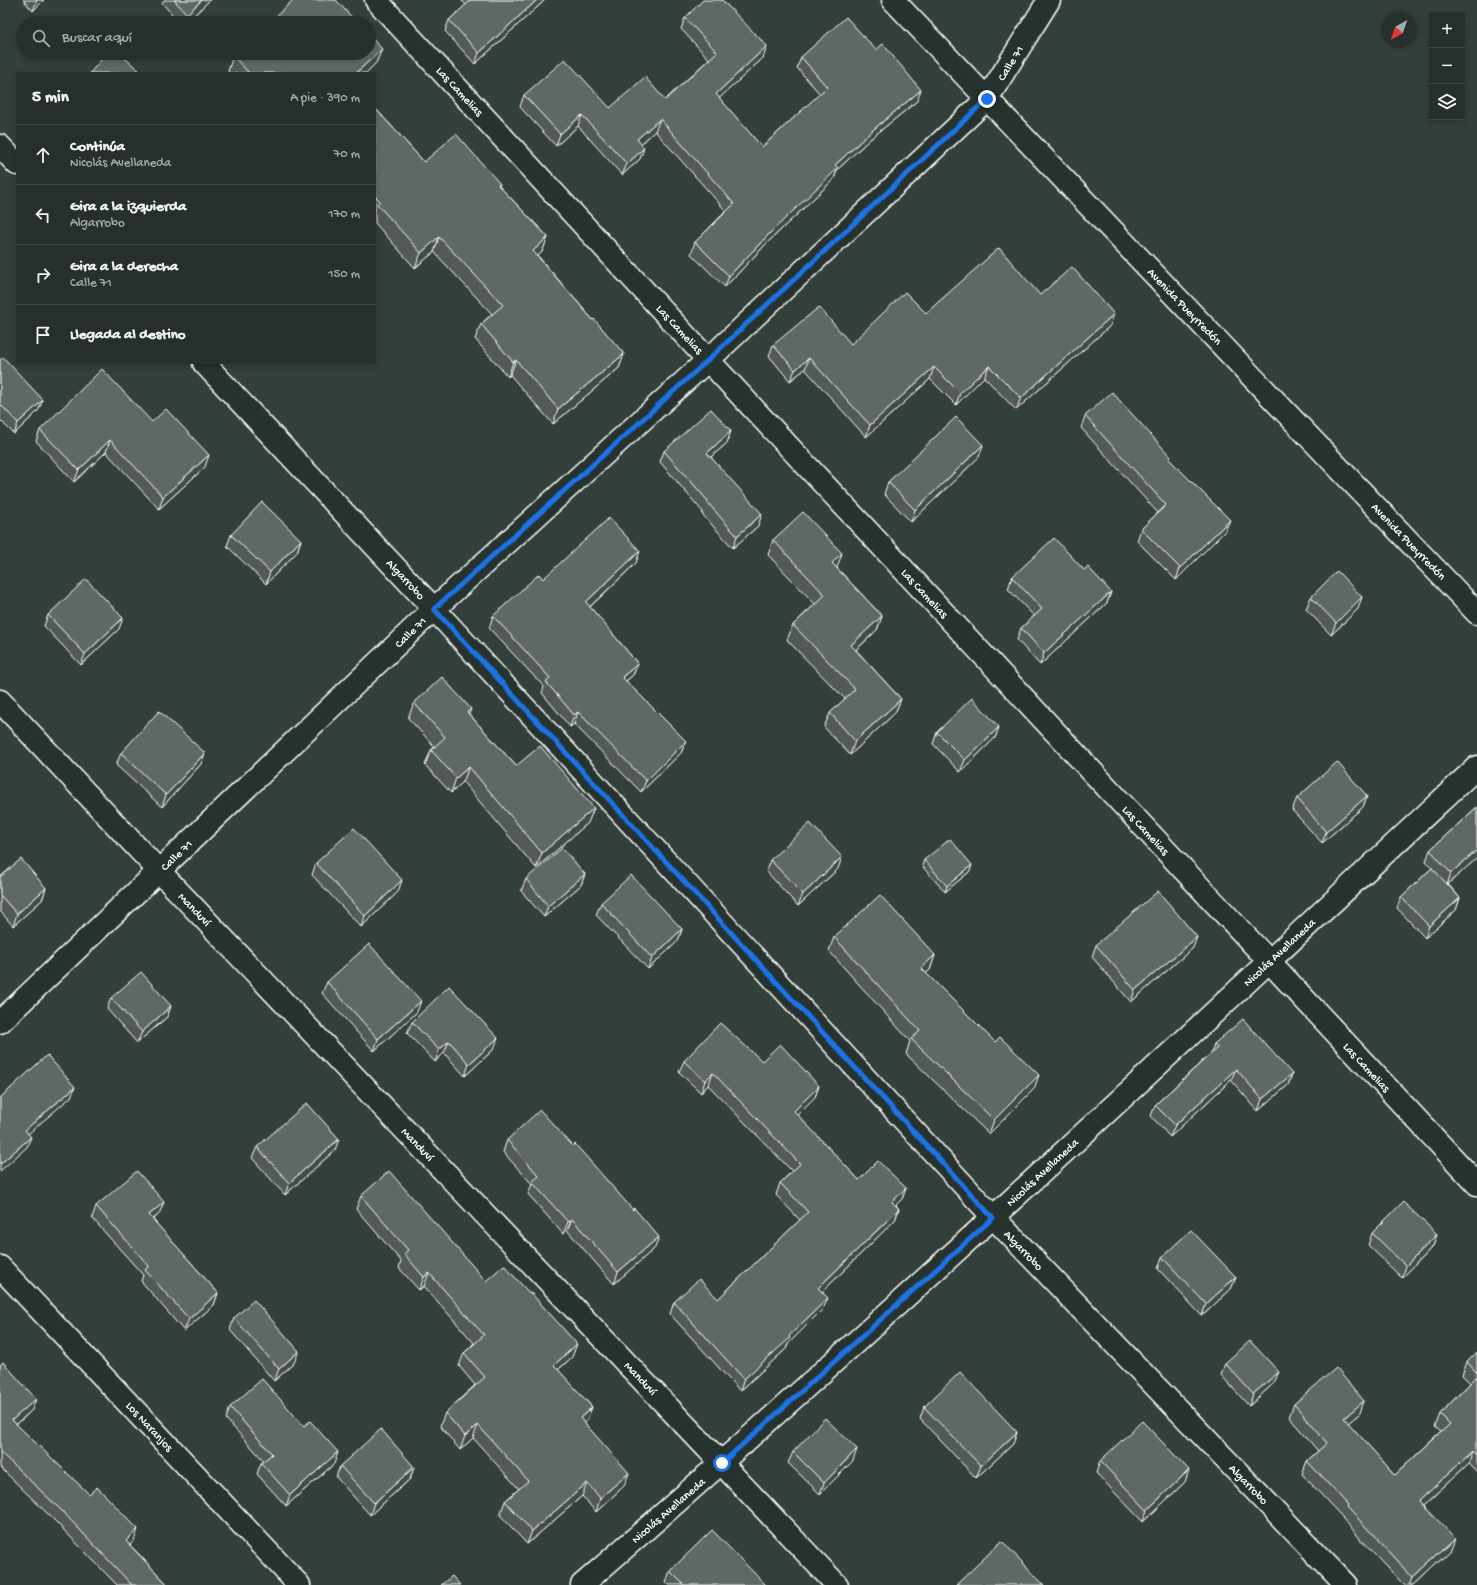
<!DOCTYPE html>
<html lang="es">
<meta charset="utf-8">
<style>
body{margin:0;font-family:"Gochi Hand",sans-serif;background:#323b38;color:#f1f3f6}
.controls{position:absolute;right:12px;top:12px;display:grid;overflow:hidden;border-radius:0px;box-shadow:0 2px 6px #0003}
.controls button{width:36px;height:36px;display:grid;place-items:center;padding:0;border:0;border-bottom:1px solid #424a48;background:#262f2c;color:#f1f3f6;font:20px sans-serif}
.compass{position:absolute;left:1381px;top:12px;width:36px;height:36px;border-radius:50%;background:#262f2c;box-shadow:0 2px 6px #0003;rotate:220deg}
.stop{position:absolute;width:12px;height:12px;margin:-9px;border:3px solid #1a73e8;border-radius:50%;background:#fff}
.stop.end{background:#1a73e8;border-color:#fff;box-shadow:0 1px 4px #0008}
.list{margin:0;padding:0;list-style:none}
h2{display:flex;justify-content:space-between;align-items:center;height:52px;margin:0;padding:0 16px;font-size:17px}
h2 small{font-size:13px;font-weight:400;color:#a4a9a9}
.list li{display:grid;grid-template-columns:26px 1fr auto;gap:12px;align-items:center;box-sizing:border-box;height:60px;padding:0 16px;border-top:1px solid #424a48}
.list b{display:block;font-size:15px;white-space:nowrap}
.list p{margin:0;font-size:13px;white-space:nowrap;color:#a4a9a9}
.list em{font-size:13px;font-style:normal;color:#a4a9a9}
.icon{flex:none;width:22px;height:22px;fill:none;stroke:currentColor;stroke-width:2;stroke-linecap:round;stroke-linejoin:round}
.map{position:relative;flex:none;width:1477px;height:1585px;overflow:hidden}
.search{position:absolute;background:#262f2c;box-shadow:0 2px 6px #0003;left:16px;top:16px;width:360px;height:44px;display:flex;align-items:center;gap:10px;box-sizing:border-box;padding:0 14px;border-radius:22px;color:#a4a9a9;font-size:15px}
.panel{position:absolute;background:#262f2c;box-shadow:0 2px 6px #0003;left:16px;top:72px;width:360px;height:292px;border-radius:0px}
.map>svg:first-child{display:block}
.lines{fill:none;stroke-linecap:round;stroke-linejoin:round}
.minor-casing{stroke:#fff;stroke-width:25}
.minor{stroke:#26332d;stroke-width:22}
.wall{fill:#525a56;stroke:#fff}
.shaded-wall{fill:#424a46;stroke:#fff}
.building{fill:#5f6964;stroke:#fff}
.route{stroke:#1a73e8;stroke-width:5}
.labels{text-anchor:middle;stroke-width:3;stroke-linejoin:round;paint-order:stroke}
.street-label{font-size:12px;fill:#fff;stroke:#26332d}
</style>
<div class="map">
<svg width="1477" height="1585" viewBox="0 0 1477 1585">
<rect width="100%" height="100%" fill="#333f3a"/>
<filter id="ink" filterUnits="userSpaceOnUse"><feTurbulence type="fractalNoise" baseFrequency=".025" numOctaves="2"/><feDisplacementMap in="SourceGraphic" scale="8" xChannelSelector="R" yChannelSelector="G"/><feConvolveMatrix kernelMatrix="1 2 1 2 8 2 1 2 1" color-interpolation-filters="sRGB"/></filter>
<g filter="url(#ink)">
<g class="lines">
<g class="minor-casing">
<path id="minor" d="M376,0L708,360L1477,1184
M893,0L1477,613
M0,146L17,164
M204,363L434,609L993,1217L1346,1585
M0,701L159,871L837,1585
M0,1022L434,609L708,360L987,99L1049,0
M0,1267L299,1585
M582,1585C887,1320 1182,1043 1477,767"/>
</g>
<use href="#minor" class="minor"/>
</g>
<path class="wall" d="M23,0H44L33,11Z
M164,0H210L186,23H180L162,3Z
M461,0H545L475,64L445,31L449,20L466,5Z
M685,18L767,46L763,58L719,98L762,147L820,94L797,68L801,57L917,101L869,140L837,170L834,179L767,243L725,287L691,254L695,242L726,211L655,131L641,144L640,159L622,175L578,126L556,146L520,107L524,95L610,108L665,100L709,59L681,29Z
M233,56L376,63L366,73H229L228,71Z
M375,108L424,162L500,184L499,186L548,237L542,252L538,256L593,320L624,354L619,368L553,424L510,375L508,377L475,339L481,324L492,314L434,252L415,268L375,223Z
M1040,295L1110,326L1016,410L984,377L956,405L930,379L866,437L805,369L790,381L769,356L773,345L851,344L926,313Z
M0,360L38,411L14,434L0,420Z
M1085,416L1170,460L1225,531L1176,580L1137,541L1141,529L1158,513L1081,428Z
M152,422L205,467L159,509L106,452L74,482L36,441L40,430Z
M727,443L711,457L758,526L733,548L702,514L703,512L660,462L664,451Z
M979,457L911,522L884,494L888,482Z
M231,535L301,540L297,552L266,584L227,546Z
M773,540L837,568L882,616L877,630L856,650L901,699L895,713L850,755L824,727L830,713L845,699L787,640L793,625L815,604L768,555Z
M636,563L590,607L638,664L633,675L626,681L686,741L681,753L641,792L574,724L570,727L542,693L544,687L489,628L493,616Z
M1084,570L1111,592L1107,603L1040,665L1017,640L1021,628L1034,616L1008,589L1012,577Z
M1311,597L1358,609L1331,635L1306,609Z
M48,615L119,629L81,665L44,626Z
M414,703L471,709L469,714L516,766L588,823L536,868L463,782L451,793L425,765L431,750L435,747L408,718Z
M999,727L995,738L960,772L933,744L937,732Z
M121,753H205L201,764L162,807L116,765Z
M1367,796L1363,807L1322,843L1292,810L1297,798Z
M1477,807V858L1448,884L1460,898L1456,910L1425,938L1397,908L1401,897L1432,868L1426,861L1430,850Z
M770,860L838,869L798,906L766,871Z
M924,860L970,871L945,892L922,866Z
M316,863L398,892L361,927L312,875Z
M585,874L581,885L544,917L521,891L526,879Z
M0,877L46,888L42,900L13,926L0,911Z
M601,903L682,929L678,941L648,969L596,915Z
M834,937L935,955L930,970L926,973L1034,1089L989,1134L906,1054L910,1041L829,951Z
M1096,945L1193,948L1131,1002L1092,957Z
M327,982L417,1012L374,1051L322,993Z
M111,998L171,1006L167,1017L137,1043L107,1009Z
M412,1022L494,1049L465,1076L444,1053L435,1062L407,1033Z
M1214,1044L1292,1074L1288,1085L1258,1111L1231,1080L1170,1137L1151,1116L1155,1105L1211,1053Z
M684,1061H762L819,1086L815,1097L797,1115L859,1180L906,1188L902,1199L896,1205L899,1209L895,1220L822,1292L823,1309L788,1344L786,1349L740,1391L670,1314L674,1302L718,1299L800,1220L776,1195L780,1183L792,1171L708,1085L701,1093L679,1072Z
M507,1140L655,1248L614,1284L567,1230L563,1234L528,1194L532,1184L503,1152Z
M257,1147L335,1150L285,1195L252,1158Z
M361,1196L486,1281L572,1357L558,1370L592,1407L587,1420L584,1423L624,1486L596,1512L582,1496L527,1544L500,1515L505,1501L519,1489L473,1438L460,1450L440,1426L445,1413L475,1385L459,1366L464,1353L474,1343L424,1286L419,1290L399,1268L401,1261L356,1209Z
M96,1206L159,1214L153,1220L218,1293L214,1305L184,1331L141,1281L143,1275L92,1218Z
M1372,1233L1437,1234L1433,1246L1402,1278L1368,1245Z
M1162,1257L1236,1277L1231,1289L1202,1316L1158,1269Z
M234,1318L294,1363L274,1381L230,1330Z
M1477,1352V1473L1468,1464L1424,1505L1450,1551L1414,1585H1404L1342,1519L1343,1518L1302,1474L1307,1461L1318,1451L1289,1417L1294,1404L1360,1413L1348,1423L1395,1475L1441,1432L1435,1427L1440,1414L1470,1383L1462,1375L1467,1362Z
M1225,1363L1274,1383L1249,1406L1221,1375Z
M0,1365L32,1410L16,1425L134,1541L130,1545L168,1585H117L57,1523L0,1467Z
M230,1407L304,1426L334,1464L286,1506L257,1474L261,1463L264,1461L226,1419Z
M924,1407L1017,1432L1013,1444L976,1478L920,1419Z
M793,1452L853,1461L820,1494L788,1463Z
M1100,1461L1185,1482L1143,1522L1096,1473Z
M340,1466L414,1467L410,1479L370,1515L336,1477Z
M670,1571L766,1585H669L666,1582Z"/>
<path class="shaded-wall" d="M37,0H44L33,11Z
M202,0H210L186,23H184L187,14Z
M537,0H545L475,64L479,53Z
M767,46L763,58L712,105L716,94Z
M382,49L376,63L366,73H356Z
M921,90L917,101L869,140L837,170L834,179L767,243L725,287L729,276L835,165L874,129Z
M582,115L578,126L556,146L560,134Z
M660,119L655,131L633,151L637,139Z
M644,148L640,159L622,175L627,164Z
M439,237L434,252L415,268L421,253Z
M548,237L542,252L528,265L533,251Z
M1114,314L1110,326L1016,410L1021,398Z
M624,354L619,368L553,424L558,409Z
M809,358L805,369L790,381L795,370Z
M516,360L510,375L508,377L513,362Z
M989,366L984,377L956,405L960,393Z
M934,367L930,379L866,437L870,425Z
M43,400L38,411L14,434L18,423Z
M731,431L727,443L703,464L707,453Z
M110,440L106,452L74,482L79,470Z
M983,445L979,457L911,522L915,510Z
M209,455L205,467L159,509L163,497Z
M762,514L758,526L733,548L737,536Z
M1230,520L1225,531L1176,580L1180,568Z
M301,540L297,552L266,584L270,572Z
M640,551L636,563L582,614L586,602Z
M842,553L837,568L832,563Z
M1111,592L1107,603L1040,665L1044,653Z
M1362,597L1358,609L1331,635L1336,623Z
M882,616L877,630L846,659L851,645Z
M123,618L119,629L81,665L85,654Z
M638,664L633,675L618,688L622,677Z
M901,699L895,713L850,755L855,741Z
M578,712L574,724L570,727L574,715Z
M999,727L995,738L960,772L965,760Z
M686,741L681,753L641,792L646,781Z
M205,753L201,764L162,807L166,795Z
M469,767L463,782L451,793L456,778Z
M1367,796L1363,807L1322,843L1326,832Z
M594,808L588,823L536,868L542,853Z
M1477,850V858L1447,885L1451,873Z
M842,857L838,869L798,906L803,894Z
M972,865L970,871L945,892L947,886Z
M585,874L581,885L544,917L548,906Z
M402,880L398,892L361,927L365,916Z
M46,888L42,900L13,926L17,914Z
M1460,898L1456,910L1425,938L1429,926Z
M682,929L678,941L648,969L652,958Z
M1197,937L1193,948L1131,1002L1135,990Z
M935,955L930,970L916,982L921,968Z
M421,1001L417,1012L374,1051L378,1039Z
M171,1006L167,1017L137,1043L142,1032Z
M498,1038L494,1049L465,1076L469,1064Z
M449,1041L444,1053L435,1062L439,1050Z
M1236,1069L1231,1080L1170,1137L1175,1125Z
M713,1073L708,1085L701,1093L705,1081Z
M1292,1074L1288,1085L1258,1111L1262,1099Z
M1039,1075L1034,1089L989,1134L994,1120Z
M819,1086L815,1097L790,1122L794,1111Z
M75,1087L71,1097L21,1140L25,1130Z
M31,1137L27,1147L0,1171V1164Z
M339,1139L335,1150L285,1195L289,1183Z
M906,1188L902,1199L888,1213L892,1202Z
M164,1202L159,1214L144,1227L149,1215Z
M899,1209L895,1220L814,1300L818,1288Z
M572,1219L567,1230L563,1234L568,1222Z
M1437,1234L1433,1246L1402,1278L1406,1266Z
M659,1237L655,1248L614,1284L618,1272Z
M429,1273L424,1286L419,1290L424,1277Z
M1236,1277L1231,1289L1202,1316L1206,1304Z
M218,1293L214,1305L184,1331L189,1319Z
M828,1298L823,1309L788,1344L786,1349L740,1391L744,1379Z
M577,1344L572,1357L549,1378L554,1365Z
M299,1351L294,1363L274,1381L279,1369Z
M1279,1372L1274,1383L1249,1406L1253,1394Z
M36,1399L32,1410L8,1432L12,1420Z
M1364,1401L1360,1413L1339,1431L1344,1418Z
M592,1407L587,1420L575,1431L580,1418Z
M478,1425L473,1438L460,1450L465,1436Z
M1017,1432L1013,1444L976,1478L981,1466Z
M857,1449L853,1461L820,1494L824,1483Z
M1473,1451L1468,1464L1415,1513L1419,1501Z
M338,1452L334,1464L286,1506L290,1495Z
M414,1467L410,1479L370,1515L374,1503Z
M1189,1470L1185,1482L1143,1522L1147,1510Z
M629,1473L624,1486L596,1512L600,1498Z
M587,1483L582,1496L527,1544L532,1531Z
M138,1529L134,1541L122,1553L126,1541Z
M1455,1538L1450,1551L1414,1585H1410L1413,1577Z"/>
<path class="building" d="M174,0H202L187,14Z
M293,0H336L357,23H269Z
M471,0H537L479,53L449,20Z
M703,0H722L767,46L716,94L762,147L827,87L801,57L846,17L876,50L883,44L921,90L874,129L835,165L838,168L771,232L729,276L695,242L734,204L660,119L637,139L644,148L627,164L582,115L560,134L524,95L565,59L610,108L645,77L665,100L717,52L685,18Z
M369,35L382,49L356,73H249L233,56L237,53H369Z
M107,53H119L142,73H90Z
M375,108L424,162L456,134L500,184L498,185L548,237L533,251L593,320L594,319L624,354L558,409L516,360L513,362L481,324L503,305L439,237L421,253L377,204L380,201L375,196Z
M999,248L1040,295L1072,267L1114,314L1021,398L989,366L960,393L934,367L870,425L809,358L795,370L773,345L819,307L851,344L905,292L926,313Z
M3,357L43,400L18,423L0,404V360Z
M102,369L152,422L166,409L209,455L163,497L110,440L79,470L40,430Z
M1112,392L1171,457L1169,459L1230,520L1180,568L1141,529L1166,505L1085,416Z
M711,409L731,431L707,453L762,514L737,536L707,502L708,501L664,451Z
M956,417L983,445L915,510L888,482Z
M262,502L301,540L270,572L231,535Z
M803,512L842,553L832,563L882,616L851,645L901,699L855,741L830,713L855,689L793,625L825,595L773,540Z
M609,518L640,551L586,602L638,664L622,677L686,741L646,781L578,712L574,715L546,682L550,678L493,616L539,574L543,579Z
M1054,538L1084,570L1088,567L1111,592L1044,653L1021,628L1042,609L1012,577Z
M1337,571L1362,597L1336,623L1311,597Z
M86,579L123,618L85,654L48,615Z
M442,677L471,709L467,712L516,766L540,746L594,808L542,853L469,767L456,778L431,750L445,737L414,703Z
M972,698L999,727L965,760L937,732Z
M159,711L205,753L166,795L121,753Z
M1337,762L1367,796L1326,832L1297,798Z
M1477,807V850L1451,873L1430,850Z
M810,823L842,857L803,894L770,860Z
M354,828L402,880L365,916L316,863Z
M950,839L972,865L947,886L924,860Z
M562,848L585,874L548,906L526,879Z
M21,859L46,888L17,914L0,895V877Z
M1432,868L1460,898L1429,926L1401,897Z
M631,875L682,929L652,958L601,903Z
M1158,891L1197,937L1135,990L1096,945Z
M880,895L935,955L921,968L995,1042L1000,1037L1039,1075L994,1120L911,1039L920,1031L834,937Z
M369,944L421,1001L378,1039L327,982Z
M141,972L171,1006L142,1032L111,998Z
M449,986L498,1038L469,1064L449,1041L439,1050L412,1022Z
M1243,1019L1292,1074L1262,1099L1236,1069L1175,1125L1155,1105L1217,1048L1214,1044Z
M720,1023L762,1061L780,1044L819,1086L794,1111L859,1180L878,1161L906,1188L892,1202L899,1209L818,1288L828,1298L789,1336L790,1338L744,1379L674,1302L699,1279L718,1299L808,1212L780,1183L800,1164L713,1073L705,1081L684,1061Z
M47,1055L75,1087L25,1130L31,1137L0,1164V1098Z
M307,1103L339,1139L289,1183L257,1147Z
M540,1110L573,1146L575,1144L633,1210L634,1208L659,1237L618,1272L572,1219L568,1222L532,1182L539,1176L507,1140Z
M137,1171L164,1202L149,1215L218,1293L189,1319L145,1270L149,1266L96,1206Z
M389,1171L486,1281L504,1265L530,1294L531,1293L577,1344L554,1365L592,1407L580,1418L629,1473L600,1498L587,1483L532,1531L505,1501L528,1481L478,1425L465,1436L445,1413L485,1377L464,1353L484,1335L429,1273L424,1277L404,1254L408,1250L361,1196Z
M1403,1202L1437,1234L1406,1266L1372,1233Z
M1191,1230L1236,1277L1206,1304L1162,1257Z
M254,1300L299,1351L279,1369L234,1318Z
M1250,1341L1279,1372L1253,1394L1225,1363Z
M1477,1352V1373L1467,1362Z
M3,1362L36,1399L12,1420L89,1494L97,1487L138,1529L126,1541L168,1585H132L62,1511L0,1452V1365Z
M1336,1368L1364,1401L1344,1418L1395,1475L1450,1424L1440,1414L1477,1376V1455L1473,1451L1419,1501L1455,1538L1413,1577L1347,1507L1348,1505L1307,1461L1327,1443L1294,1404Z
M960,1372L1017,1432L981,1466L924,1407Z
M262,1379L304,1426L310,1421L338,1452L290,1495L261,1463L272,1454L230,1407Z
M825,1418L857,1449L824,1483L793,1452Z
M1142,1421L1189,1470L1147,1510L1100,1461Z
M381,1429L414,1467L374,1503L340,1466Z
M712,1530L766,1585H684L670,1571Z
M1002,1541L1044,1585H956Z
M452,1576L460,1585H441Z"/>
</g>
<g class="lines" filter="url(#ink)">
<path class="route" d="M722,1463L993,1218L434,609L708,360L987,99"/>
</g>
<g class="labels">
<g class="street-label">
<text transform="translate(1010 63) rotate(-58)" y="4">Calle 71</text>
<text transform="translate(460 91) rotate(47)" y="4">Las Camelias</text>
<text transform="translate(1185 306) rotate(46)" y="4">Avenida Pueyrredón</text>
<text transform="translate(680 329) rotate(47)" y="4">Las Camelias</text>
<text transform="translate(1409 541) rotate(46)" y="4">Avenida Pueyrredón</text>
<text transform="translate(406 579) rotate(47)" y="4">Algarrobo</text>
<text transform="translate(925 593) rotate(47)" y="4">Las Camelias</text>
<text transform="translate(410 632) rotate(-44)" y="4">Calle 71</text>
<text transform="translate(1146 830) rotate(47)" y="4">Las Camelias</text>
<text transform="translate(176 855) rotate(-44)" y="4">Calle 71</text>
<text transform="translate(195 909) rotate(46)" y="4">Manduví</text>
<text transform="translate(1279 952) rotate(-43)" y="4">Nicolás Avellaneda</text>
<text transform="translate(1367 1067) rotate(47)" y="4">Las Camelias</text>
<text transform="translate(418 1144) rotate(46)" y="4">Manduví</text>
<text transform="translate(1042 1172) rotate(-43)" y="4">Nicolás Avellaneda</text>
<text transform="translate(1024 1250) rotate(46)" y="4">Algarrobo</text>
<text transform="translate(641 1378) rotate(46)" y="4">Manduví</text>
<text transform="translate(150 1426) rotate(47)" y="4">Los Naranjos</text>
<text transform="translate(1249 1484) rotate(46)" y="4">Algarrobo</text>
<text transform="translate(668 1510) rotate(-41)" y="4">Nicolás Avellaneda</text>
</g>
</g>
</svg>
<div class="controls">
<button>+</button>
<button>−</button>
<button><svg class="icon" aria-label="layers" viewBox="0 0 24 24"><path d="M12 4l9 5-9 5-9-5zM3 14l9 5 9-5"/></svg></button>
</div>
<svg class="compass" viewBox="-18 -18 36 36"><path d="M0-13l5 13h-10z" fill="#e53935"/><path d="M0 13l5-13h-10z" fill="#a4a9a9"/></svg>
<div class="stop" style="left:722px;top:1463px"></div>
<div class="stop end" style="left:987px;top:99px"></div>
<div class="search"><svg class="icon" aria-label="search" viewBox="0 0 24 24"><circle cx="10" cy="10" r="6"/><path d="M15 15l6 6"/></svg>Buscar aquí</div>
<section class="panel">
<h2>5 min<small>A pie · 390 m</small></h2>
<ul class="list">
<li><svg class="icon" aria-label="ahead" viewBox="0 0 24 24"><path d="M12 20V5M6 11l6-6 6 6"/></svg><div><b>Continúa</b><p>Nicolás Avellaneda</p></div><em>70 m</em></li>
<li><svg class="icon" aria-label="left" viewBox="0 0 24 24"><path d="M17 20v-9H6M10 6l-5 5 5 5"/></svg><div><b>Gira a la izquierda</b><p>Algarrobo</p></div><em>170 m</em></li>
<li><svg class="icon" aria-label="right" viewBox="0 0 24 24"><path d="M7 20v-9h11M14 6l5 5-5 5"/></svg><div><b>Gira a la derecha</b><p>Calle 71</p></div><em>150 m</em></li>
<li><svg class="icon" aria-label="arrive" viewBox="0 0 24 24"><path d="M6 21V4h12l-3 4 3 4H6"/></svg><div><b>Llegada al destino</b></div></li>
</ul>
</section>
</div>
